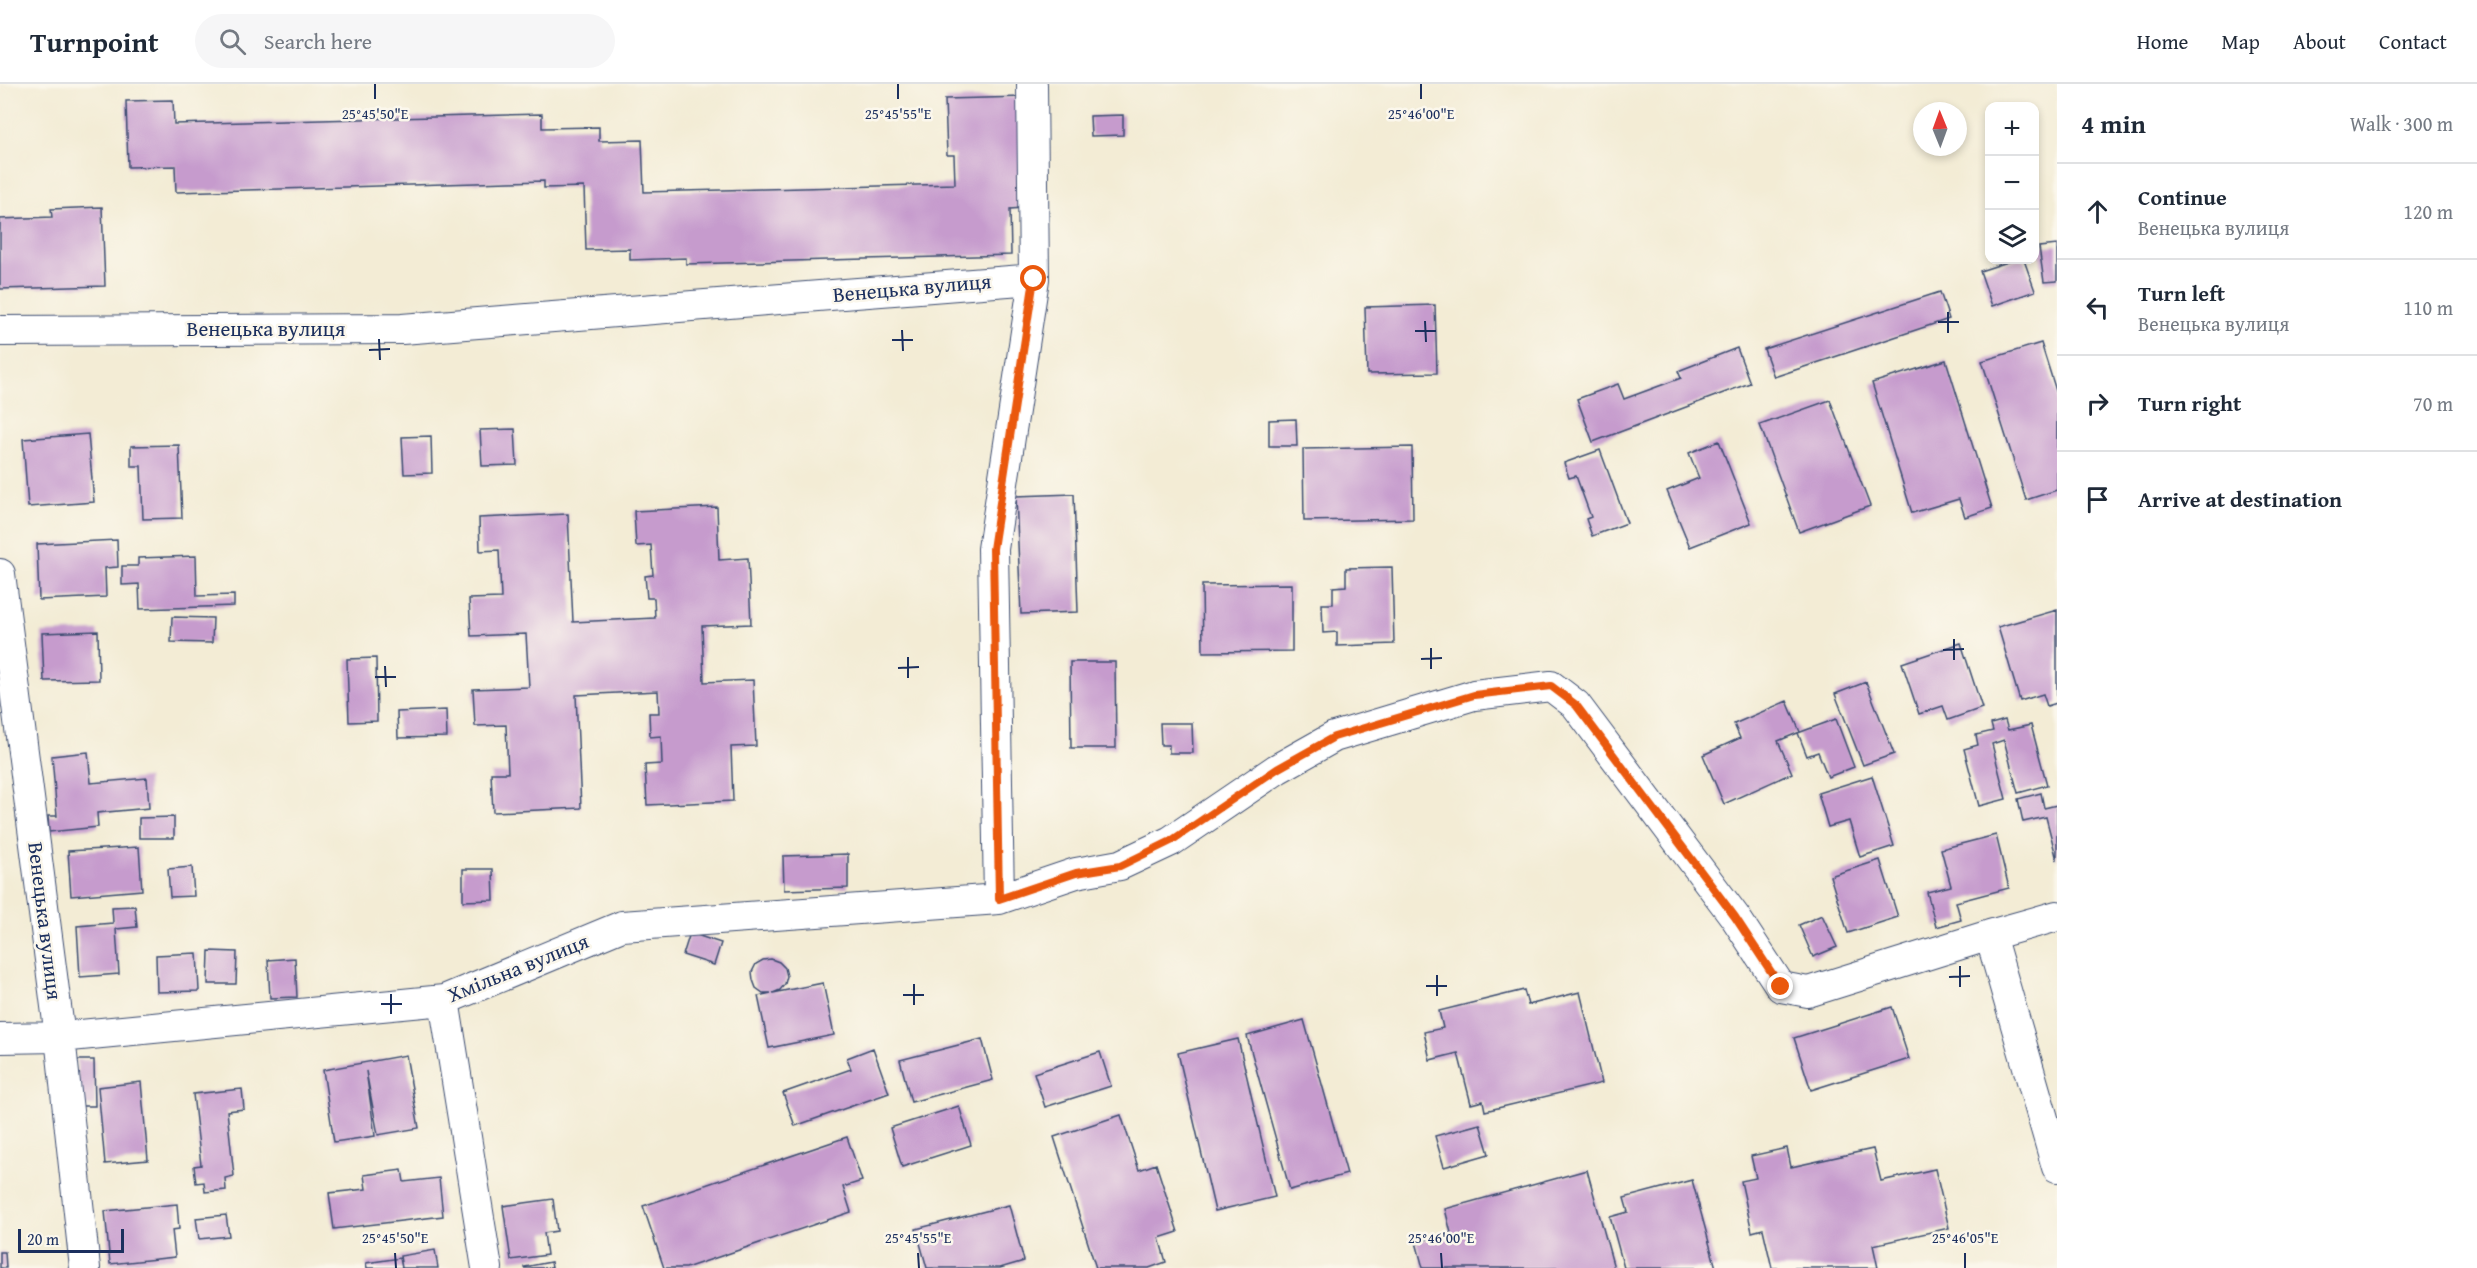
<!DOCTYPE html>
<meta charset="utf-8">
<style>
body{margin:0;font-family:"Gentium Book Plus",serif;background:#f6f6f7;color:#1f2937}
.controls{position:absolute;right:18px;top:18px;display:grid;overflow:hidden;border-radius:12px;box-shadow:0 3px 9px #0003}
.controls button{width:54px;height:54px;display:grid;place-items:center;padding:0;border:0;border-bottom:2px solid #e0e1e3;background:#fff;color:#1f2937;font:30px sans-serif}
.compass{position:absolute;left:1913px;top:18px;width:54px;height:54px;border-radius:50%;background:#fff;box-shadow:0 3px 9px #0003;rotate:359deg}
.scale{position:absolute;left:18px;bottom:15px;width:106px;box-sizing:border-box;padding-left:6px;border:3px solid #1b2f5e;border-top:0;font-size:16px;line-height:21px;white-space:nowrap;color:#1b2f5e;-webkit-text-stroke:4px #fbf7ec;paint-order:stroke}
.stop{position:absolute;width:18px;height:18px;margin:-14px;border:4px solid #ea580c;border-radius:50%;background:#fff}
.stop.end{background:#ea580c;border-color:#fff;box-shadow:0 2px 6px #0008}
.list{margin:0;padding:0;list-style:none}
h2{display:flex;justify-content:space-between;align-items:center;height:78px;margin:0;padding:0 24px;font-size:26px}
h2 small{font-size:20px;font-weight:400;color:#747a83}
.list li{display:grid;grid-template-columns:39px 1fr auto;gap:18px;align-items:center;box-sizing:border-box;height:96px;padding:0 24px;border-top:2px solid #e0e1e3}
.list b{display:block;font-size:22px;white-space:nowrap}
.list p{margin:0;font-size:20px;white-space:nowrap;color:#747a83}
.list em{font-size:20px;font-style:normal;color:#747a83}
.icon{flex:none;width:33px;height:33px;fill:none;stroke:currentColor;stroke-width:2;stroke-linecap:round;stroke-linejoin:round}
.map{position:relative;flex:none;width:2057px;height:1184px;overflow:hidden}
header{display:flex;align-items:center;gap:36px;box-sizing:border-box;height:84px;padding:0 30px;background:#fff;border-bottom:2px solid #e0e1e3}
header strong{font-size:28px}
nav{display:flex;gap:33px;margin-inline-start:auto;font-size:21px}
.search{width:420px;height:54px;background:#f6f6f7;display:flex;align-items:center;gap:15px;box-sizing:border-box;padding:0 21px;border-radius:33px;color:#747a83;font-size:22px}
main{display:flex}
aside{flex:1;background:#fff}
.map>svg:first-child{display:block}
.building{fill:#c69bcd}
.lines{fill:none;stroke-linecap:round;stroke-linejoin:round}
.street-casing{stroke:#3b4b70;stroke-width:32}
.street{stroke:#fff;stroke-width:30}
.route{stroke:#ea580c;stroke-width:8}
.ticks{fill:none;stroke:#1b2f5e;stroke-width:2}
.labels{text-anchor:middle;stroke-width:5;stroke-linejoin:round;paint-order:stroke}
.street-label{font-size:21px;fill:#1b2f5e;stroke:#fbf7ec}
.ticks-label{font-size:15px;text-anchor:middle;fill:#1b2f5e;stroke:#fbf7ec;stroke-width:5;stroke-linejoin:round;paint-order:stroke}
</style>
<header>
<strong>Turnpoint</strong>
<div class="search"><svg class="icon" aria-label="search" viewBox="0 0 24 24"><circle cx="10" cy="10" r="6"/><path d="M15 15l6 6"/></svg>Search here</div>
<nav><a>Home</a><a>Map</a><a>About</a><a>Contact</a></nav>
</header>
<main>
<div class="map">
<svg width="2057" height="1184" viewBox="0 0 2057 1184">
<rect width="100%" height="100%" fill="#fbf7ec"/>
<filter id="ink" filterUnits="userSpaceOnUse"><feTurbulence type="fractalNoise" baseFrequency=".0167" numOctaves="2"/><feDisplacementMap in="SourceGraphic" scale="12" xChannelSelector="R" yChannelSelector="G"/><feConvolveMatrix kernelMatrix="1 2 1 2 8 2 1 2 1" color-interpolation-filters="sRGB"/></filter>
<filter id="wash" filterUnits="userSpaceOnUse"><feTurbulence type="fractalNoise" baseFrequency=".008" numOctaves="4" result="noise"/><feDisplacementMap in="SourceGraphic" scale="24" xChannelSelector="R" yChannelSelector="G"/><feGaussianBlur stdDeviation="1.35" result="paint"/><feColorMatrix in="noise" values="0 0 0 0 0 0 0 0 0 0 0 0 0 0 0 0 0 1.4 0 .05"/><feComposite in="paint" operator="in"/></filter>
<g filter="url(#wash)">
<rect width="100%" height="100%" fill="#f3ecd5"/>
<g id="blocks">
<path class="building" d="M1027,13L1023,124L1010,125L1011,171L686,180V174L630,176V165L586,166L584,103L544,104V97L176,108L175,82L128,83L126,17L173,16L174,40L542,30V44L599,43V57L642,56L644,108L955,100L954,71H947L945,15Z
M1123,31V51L1091,52L1090,32Z
M102,123L105,202L0,205V135L52,133L51,125Z
M2057,161V197L2044,198L2039,163Z
M2014,176H2024L2035,207L1992,222L1980,187Z
M1940,208L1949,235L1774,293L1764,265Z
M1435,221L1437,289L1367,290L1365,223Z
M2041,259L2057,310V406L2026,416L1982,277Z
M1737,264L1750,299L1593,358L1577,315L1618,300L1624,315L1681,294L1678,287Z
M1946,276L1992,424L1965,433L1959,415L1912,429L1872,299Z
M1830,316L1870,422L1799,448L1760,341Z
M1296,335L1297,362H1269V336Z
M515,345L517,381L482,382L480,346Z
M88,350L94,418L28,423L23,355Z
M431,352L432,389L404,390L402,353Z
M1719,357L1751,439L1690,463L1667,407L1699,394L1689,369Z
M179,361L182,434L143,435L141,382H131V362Z
M1412,363L1413,435L1304,437L1303,365Z
M1600,366L1627,439L1592,452L1586,435L1591,433L1576,392L1569,394L1564,379Z
M1074,410L1078,528L1021,530L1016,412Z
M717,423L719,476L748,474L751,540L702,542L704,598L753,596L756,662L731,663L733,717L647,721L645,681L662,680L661,652L650,653L649,629H659L658,607L576,611L581,724L493,728L491,689H508L506,641L475,642L473,605L529,603L526,550L471,552L469,515L501,514L499,466L480,467L479,434L568,430L573,538L655,534L654,514H647L645,492L653,491L651,461L636,462L634,427Z
M117,456L118,483L105,484L106,513L39,516L37,460Z
M196,472L197,512L234,511V522L140,525L139,500L122,501V482H138V474Z
M1392,483L1394,560L1337,562V548L1323,549L1322,520H1333V503L1346,502V484Z
M1292,500V567L1203,568L1202,501Z
M2057,526V619L2047,622L2043,610L2020,617L1998,543Z
M172,533L213,534L212,559L171,558Z
M98,547L99,596L44,597L42,549Z
M1961,559L1982,624L1948,636L1943,622L1919,630L1902,579Z
M376,574L377,637L349,638L347,575Z
M1070,578H1115L1116,664H1071Z
M1866,598L1894,670L1863,681L1835,610Z
M1787,617L1800,648L1778,657L1792,689L1724,720L1703,671L1740,654L1734,640Z
M446,626L447,653L398,654L397,628Z
M1836,635L1854,683L1828,693L1818,668L1807,672L1798,649Z
M2005,636L2008,646L2031,641L2047,701L2018,709L2004,656L1992,660L2006,715L1979,722L1964,665L1978,661L1976,651L1993,647L1991,640Z
M1160,639H1192L1193,669H1169V661H1161Z
M88,668L91,699L147,694L149,724L97,729L98,743L49,748L48,732H57L52,672Z
M1872,692L1894,762L1860,773L1849,737L1828,743L1818,709Z
M2041,709L2044,724L2057,721V776L2046,733L2023,738L2018,715Z
M174,733V754H139V734Z
M1996,751L2009,804L1956,818L1961,836L1936,843L1927,808L1951,802L1941,765Z
M139,763L142,806L71,812L68,767Z
M848,770V804L784,806L783,772Z
M1880,776L1898,833L1848,849L1830,792Z
M192,783L194,812L170,813L168,785Z
M463,785H493L494,816L463,817Z
M135,822L137,843L116,845L119,890L80,893L77,842L113,839L112,823Z
M1822,831L1837,863L1813,873L1799,841Z
M690,849L721,859L714,881L683,871Z
M209,867L237,868L236,900H208Z
M197,869L199,907L157,908L156,871Z
M295,874L297,913L270,914L268,876Z
M771,875L779,878L785,884L787,892L785,900L780,906L773,909L823,899L834,951L769,964L758,912L771,909H763L756,904L753,896L752,888L756,880L763,876Z
M1524,906L1528,921L1580,908L1602,999L1485,1027L1483,1017L1471,1020L1458,969L1430,976L1424,948L1443,944L1439,927Z
M1892,923L1909,975L1811,1006L1794,954Z
M1304,936L1347,1090L1290,1106L1247,952Z
M982,955L993,996L911,1018L900,976Z
M1238,955L1275,1113L1215,1127L1178,969Z
M873,964L889,1009L795,1042L783,1009L851,985L847,974Z
M1100,968L1111,1002L1045,1023L1034,989Z
M406,971L419,1044L378,1051L366,987L375,1052L334,1058L323,986Z
M77,976H94L95,1022H78Z
M141,998L148,1076L105,1080L98,1003Z
M242,1005L244,1025L227,1027L234,1092L225,1094L226,1106L205,1108L204,1098L196,1099L194,1082L201,1081L193,1010Z
M959,1022L971,1061L902,1083L890,1044Z
M1121,1031L1139,1086L1156,1080L1178,1148L1159,1154L1166,1178L1149,1184H1096L1054,1053Z
M1480,1040L1489,1070L1444,1083L1435,1052Z
M847,1053L862,1097L843,1103L851,1128L686,1184H664L643,1122Z
M1787,1064L1791,1083L1873,1065L1881,1097L1935,1085L1949,1144L1873,1161L1878,1184H1772L1763,1145L1752,1148L1741,1097L1756,1094L1751,1072Z
M402,1086L404,1098L439,1094L443,1132L334,1145L329,1109L366,1105L364,1091Z
M1587,1086L1614,1184H1423L1416,1158L1451,1149L1445,1125Z
M1692,1096L1716,1184H1624L1610,1133L1628,1128L1624,1114Z
M553,1115L557,1147L544,1149L547,1171L511,1176L503,1122Z
M177,1120L179,1145L172,1146L175,1173L110,1180L105,1127Z
M1009,1121L1024,1177L1000,1184H927L916,1145Z
M226,1131L229,1152L199,1155L196,1134Z
M435,1166L438,1184H402L400,1172Z
M0,1168H5L6,1184H0Z
M400,1174L402,1184H367L366,1179Z
M551,1178L552,1184H524V1183Z"/>
</g>
</g>
<g filter="url(#ink)">
<use href="#blocks" fill-opacity="0" stroke="#3b4b70" stroke-width="1.5"/>
<g class="lines">
<g class="street-casing">
<path id="street" d="M1032,0L1034,195
M0,247L402,245L1034,195L993,465L999,815
M0,490L60,953L85,1184
M1990,851L2057,1083
M444,916L487,1184
M0,954L60,953L444,916L622,842L999,815L1076,789L1120,781L1171,757L1277,685L1334,653L1474,611L1551,602L1576,621L1735,833L1781,903L1808,908L1990,851L2057,832"/>
</g>
<use href="#street" class="street"/>
</g>
</g>
<g class="lines" filter="url(#ink)">
<path class="route" d="M1034,195L993,465L999,815L1076,789L1120,782L1171,757L1277,685L1334,653L1474,611L1551,602L1576,621L1735,833L1781,903"/>
</g>
<path class="ticks" d="M375,0V15M898,0V15M1421,0V15M1948,228V249M1425,237L1426,258M1938,238H1959M902,246L903,267M1415,247H1436M379,255L380,276M892,256H913M369,266L390,265M1954,555V576M1431,564V585M1943,566L1964,565M908,573V594M1421,575L1442,574M385,582L386,603M898,584L919,583M375,593H396M1960,882V903M1437,891V912M1949,893L1970,892M914,900V921M1426,902H1447M391,910V930M903,911H924M381,920H402M395,1169L396,1184M918,1169L919,1184M1441,1169L1442,1184M1965,1169V1184"/>
<g class="labels">
<g class="street-label">
<text transform="translate(912 204) rotate(-5)" y="7">Венецька вулиця</text>
<text x="266" y="252">Венецька вулиця</text>
<text transform="translate(45 837) rotate(83)" y="7">Венецька вулиця</text>
<text transform="translate(518 884) rotate(-22)" y="7">Хмільна вулиця</text>
</g>
</g>
<g class="ticks-label">
<text x="375" y="35">25°45'50"E</text>
<text x="898" y="35">25°45'55"E</text>
<text x="1421" y="35">25°46'00"E</text>
<text x="395" y="1159">25°45'50"E</text>
<text x="918" y="1159">25°45'55"E</text>
<text x="1441" y="1159">25°46'00"E</text>
<text x="1965" y="1159">25°46'05"E</text>
</g>
</svg>
<div class="controls">
<button>+</button>
<button>−</button>
<button><svg class="icon" aria-label="layers" viewBox="0 0 24 24"><path d="M12 4l9 5-9 5-9-5zM3 14l9 5 9-5"/></svg></button>
</div>
<svg class="compass" viewBox="-18 -18 36 36"><path d="M0-13l5 13h-10z" fill="#e53935"/><path d="M0 13l5-13h-10z" fill="#747a83"/></svg>
<div class="scale">20 m</div>
<div class="stop" style="left:1034px;top:195px"></div>
<div class="stop end" style="left:1781px;top:903px"></div>
</div>
<aside>
<h2>4 min<small>Walk · 300 m</small></h2>
<ul class="list">
<li><svg class="icon" aria-label="ahead" viewBox="0 0 24 24"><path d="M12 20V5M6 11l6-6 6 6"/></svg><div><b>Continue</b><p>Венецька вулиця</p></div><em>120 m</em></li>
<li><svg class="icon" aria-label="left" viewBox="0 0 24 24"><path d="M17 20v-9H6M10 6l-5 5 5 5"/></svg><div><b>Turn left</b><p>Венецька вулиця</p></div><em>110 m</em></li>
<li><svg class="icon" aria-label="right" viewBox="0 0 24 24"><path d="M7 20v-9h11M14 6l5 5-5 5"/></svg><div><b>Turn right</b></div><em>70 m</em></li>
<li><svg class="icon" aria-label="arrive" viewBox="0 0 24 24"><path d="M6 21V4h12l-3 4 3 4H6"/></svg><div><b>Arrive at destination</b></div></li>
</ul>
</aside>
</main>
